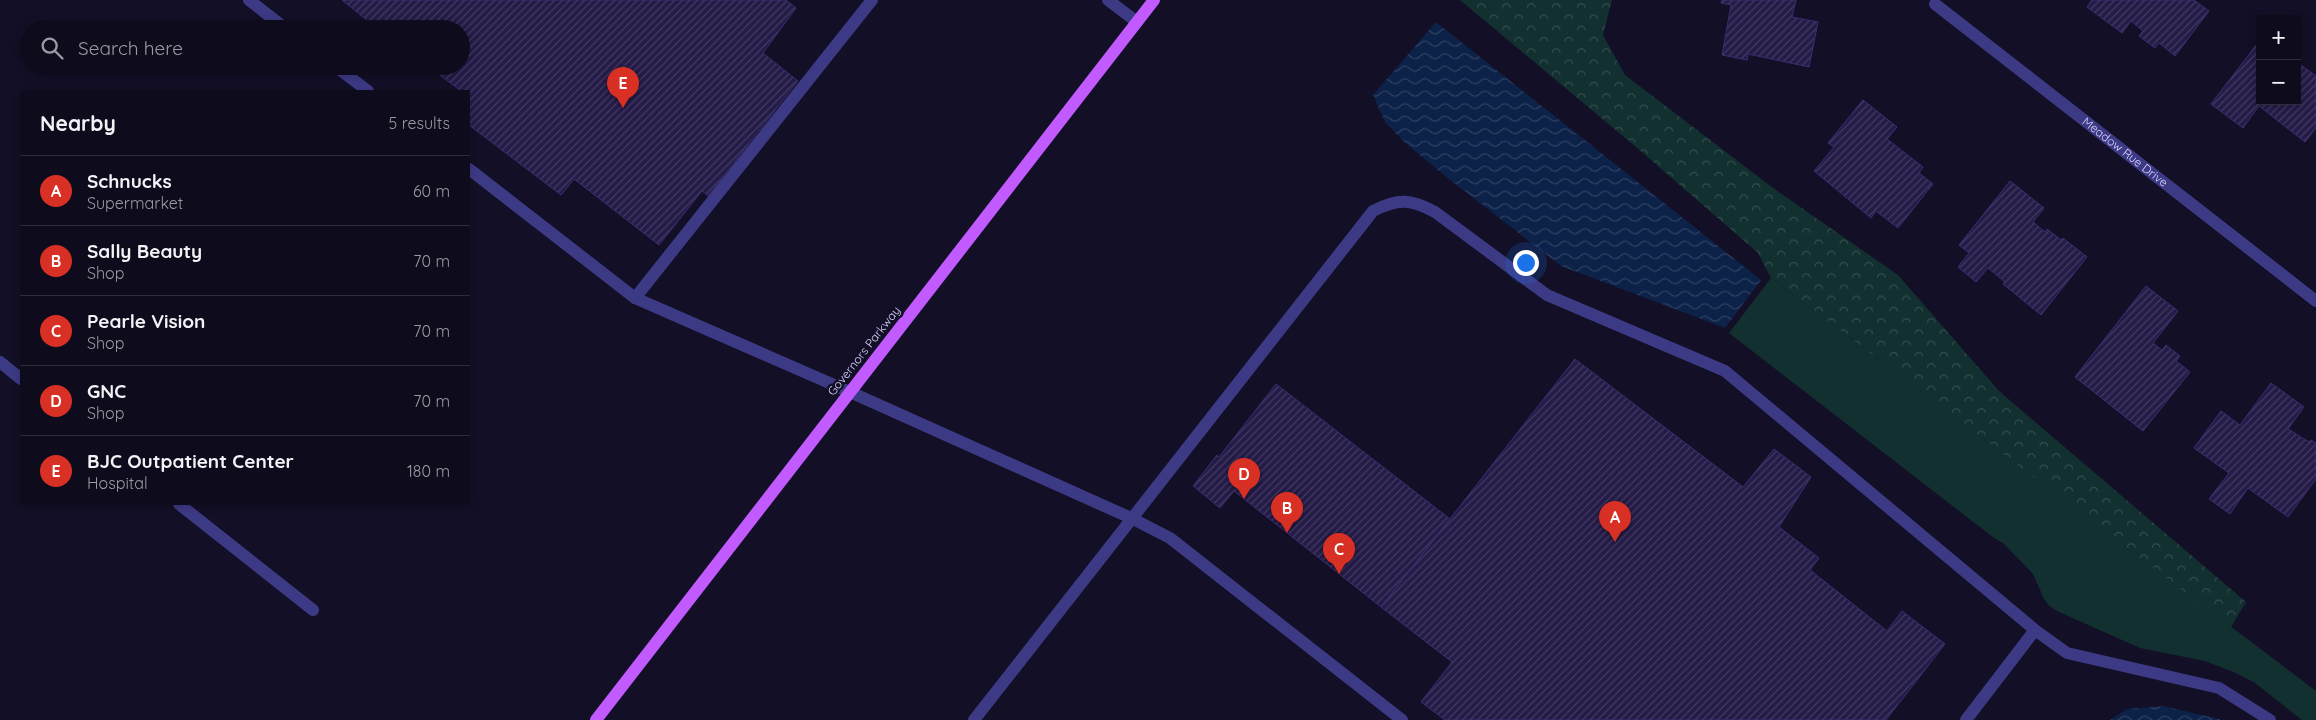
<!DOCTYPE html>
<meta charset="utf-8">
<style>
body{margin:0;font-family:Quicksand,sans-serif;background:#171425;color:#f1f3f6}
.controls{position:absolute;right:15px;top:15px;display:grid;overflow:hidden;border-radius:0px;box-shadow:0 2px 8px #0003}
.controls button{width:45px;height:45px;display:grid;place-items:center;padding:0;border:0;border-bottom:1px solid #2e2b3b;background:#0e0b1c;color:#f1f3f6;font:25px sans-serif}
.you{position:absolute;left:1525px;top:262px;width:18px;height:18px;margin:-12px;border:4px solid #fff;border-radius:50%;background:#1a73e8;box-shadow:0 0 0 8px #1a73e833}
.badge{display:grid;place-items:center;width:32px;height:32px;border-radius:50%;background:#d93025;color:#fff;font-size:16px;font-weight:700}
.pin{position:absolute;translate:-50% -41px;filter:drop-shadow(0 1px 2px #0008)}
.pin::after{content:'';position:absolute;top:26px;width:18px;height:15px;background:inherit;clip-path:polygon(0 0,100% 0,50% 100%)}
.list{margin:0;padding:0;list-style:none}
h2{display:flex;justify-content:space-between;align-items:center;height:65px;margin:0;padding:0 20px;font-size:21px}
h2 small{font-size:16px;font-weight:400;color:#9b9ba3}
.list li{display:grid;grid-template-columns:32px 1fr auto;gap:15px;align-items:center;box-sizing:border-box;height:70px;padding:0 20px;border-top:1px solid #2e2b3b}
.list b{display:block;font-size:19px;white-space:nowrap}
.list p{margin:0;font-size:16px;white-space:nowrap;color:#9b9ba3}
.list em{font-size:16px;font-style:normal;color:#9b9ba3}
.icon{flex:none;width:28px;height:28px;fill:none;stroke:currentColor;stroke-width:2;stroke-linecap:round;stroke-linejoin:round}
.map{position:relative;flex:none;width:2316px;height:720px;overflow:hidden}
.search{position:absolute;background:#0e0b1c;box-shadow:0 2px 8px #0003;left:20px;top:20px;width:450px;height:55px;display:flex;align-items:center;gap:12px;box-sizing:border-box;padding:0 18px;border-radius:28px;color:#9b9ba3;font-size:19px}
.panel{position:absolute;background:#0e0b1c;box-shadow:0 2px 8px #0003;left:20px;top:90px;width:450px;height:415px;border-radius:0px}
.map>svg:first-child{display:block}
.grass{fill:#12302f}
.forest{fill:url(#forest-crowns)}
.water{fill:url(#water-waves)}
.building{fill:url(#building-hatch);stroke:#3b2d73}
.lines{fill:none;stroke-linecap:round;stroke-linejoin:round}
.lane{stroke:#3d3a85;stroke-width:12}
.street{stroke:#3d3a85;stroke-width:12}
.primary{stroke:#c25bff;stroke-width:12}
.labels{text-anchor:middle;stroke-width:5;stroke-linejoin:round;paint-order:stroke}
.street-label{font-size:12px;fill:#d9d4ff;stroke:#130f26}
</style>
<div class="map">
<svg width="2316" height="720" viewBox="0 0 2316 720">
<defs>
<pattern id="forest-crowns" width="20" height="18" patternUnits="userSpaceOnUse" patternTransform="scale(1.25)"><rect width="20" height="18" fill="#12302f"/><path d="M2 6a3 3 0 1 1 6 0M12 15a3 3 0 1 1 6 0" fill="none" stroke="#344d4e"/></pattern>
<pattern id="water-waves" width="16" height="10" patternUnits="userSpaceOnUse" patternTransform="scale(1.25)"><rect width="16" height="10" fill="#0c2248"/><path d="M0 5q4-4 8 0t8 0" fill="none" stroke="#2f4163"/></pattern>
<pattern id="building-hatch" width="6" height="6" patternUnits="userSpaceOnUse" patternTransform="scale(1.25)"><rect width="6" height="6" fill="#241b47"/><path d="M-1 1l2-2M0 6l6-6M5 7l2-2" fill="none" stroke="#433b63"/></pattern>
</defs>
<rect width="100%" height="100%" fill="#130f26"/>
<path class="grass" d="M1771,278L2316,691V720H2302L2255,683L2236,673L2205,661L2140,648L2059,612L2049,606L2044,599L2033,574L2003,543L1994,538L1729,333Z"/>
<path class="forest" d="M1460,0H1612L1603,35L1625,75L1773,188L1898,275L1999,391L2246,602L2231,627L1771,278L1758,253L1636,147Z"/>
<path class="water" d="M1436,22L1761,280L1725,328L1561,266L1449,179L1405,143L1385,122L1373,95Z
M2163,706L2219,719L2221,720H2110L2127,709Z"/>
<path class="building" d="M342,0H786L796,8L763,53L798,81L708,196L702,191L659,245L574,179L561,195L469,125V91H461L428,66H461V29H378Z
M1722,0H1796L1792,17L1818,22L1809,67L1748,54L1747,60L1722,55L1731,5L1721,3Z
M2092,0H2194L2209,11L2175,56L2159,43L2155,48L2139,36L2143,31L2131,21L2122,33L2087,7Z
M2260,40V101H2297V62L2316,76V128L2305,142L2259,106L2243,128L2211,104Z
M1863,100L1897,127L1887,139L1923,167L1919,173L1933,184L1898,228L1876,211L1871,218L1814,171L1834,147L1828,143Z
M2010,181L2044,208L2033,222L2045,232L2047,229L2061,240L2063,238L2087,257L2041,315L2003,284L2005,282L1988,268L1976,282L1958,267L1969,253L1959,245Z
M2146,286L2178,311L2153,343L2162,350L2166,345L2180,356L2176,361L2190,372L2143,431L2075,377Z
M1575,359L1743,487L1774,449L1811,477L1779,527L1819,558L1810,570L1887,631L1902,611L1945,644L1886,720H1445L1421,702L1452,662L1381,607Z
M2271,383L2304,407L2288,429L2309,442L2311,440L2316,443V479L2288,517L2248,488L2230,514L2209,499L2229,473L2194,448L2221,411L2240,425Z
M1276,384L1450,519L1381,607L1234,491L1220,508L1193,486L1217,455L1219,457Z"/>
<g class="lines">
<path class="lane" d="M249,0L286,29
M335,66L368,91
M469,169L635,298L872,0
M0,362L21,379
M850,392L1131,518L1170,538L1402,720
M179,504L313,610
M974,720L1373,211C1398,198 1411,199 1435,212L1547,295L1725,371L2035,630L2067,653L2219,688L2270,720
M1966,720L2035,630"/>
<g class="street">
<path d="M1108,0L1137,22"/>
<path id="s1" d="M1935,4L2316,301"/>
<path d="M635,298L850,392"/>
</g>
<path class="primary" d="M596,720L1154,0"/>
</g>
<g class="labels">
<g class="street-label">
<text dy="4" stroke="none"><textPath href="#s1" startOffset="241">Meadow Rue Drive</textPath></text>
<text transform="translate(864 351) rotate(-52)" y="4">Governors Parkway</text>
</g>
</g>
</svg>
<div class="controls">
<button>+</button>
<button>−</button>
</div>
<div class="you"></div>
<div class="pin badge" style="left:1615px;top:542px">A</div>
<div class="pin badge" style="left:1287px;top:533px">B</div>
<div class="pin badge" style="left:1339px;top:574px">C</div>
<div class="pin badge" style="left:1244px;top:499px">D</div>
<div class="pin badge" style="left:623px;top:108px">E</div>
<div class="search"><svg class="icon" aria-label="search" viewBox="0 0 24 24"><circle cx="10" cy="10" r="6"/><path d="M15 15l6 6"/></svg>Search here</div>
<section class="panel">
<h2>Nearby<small>5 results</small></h2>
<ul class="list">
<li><span class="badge">A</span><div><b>Schnucks</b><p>Supermarket</p></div><em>60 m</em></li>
<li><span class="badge">B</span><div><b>Sally Beauty</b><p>Shop</p></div><em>70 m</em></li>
<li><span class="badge">C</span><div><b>Pearle Vision</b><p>Shop</p></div><em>70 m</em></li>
<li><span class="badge">D</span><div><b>GNC</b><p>Shop</p></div><em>70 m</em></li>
<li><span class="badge">E</span><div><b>BJC Outpatient Center</b><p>Hospital</p></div><em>180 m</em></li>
</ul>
</section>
</div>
